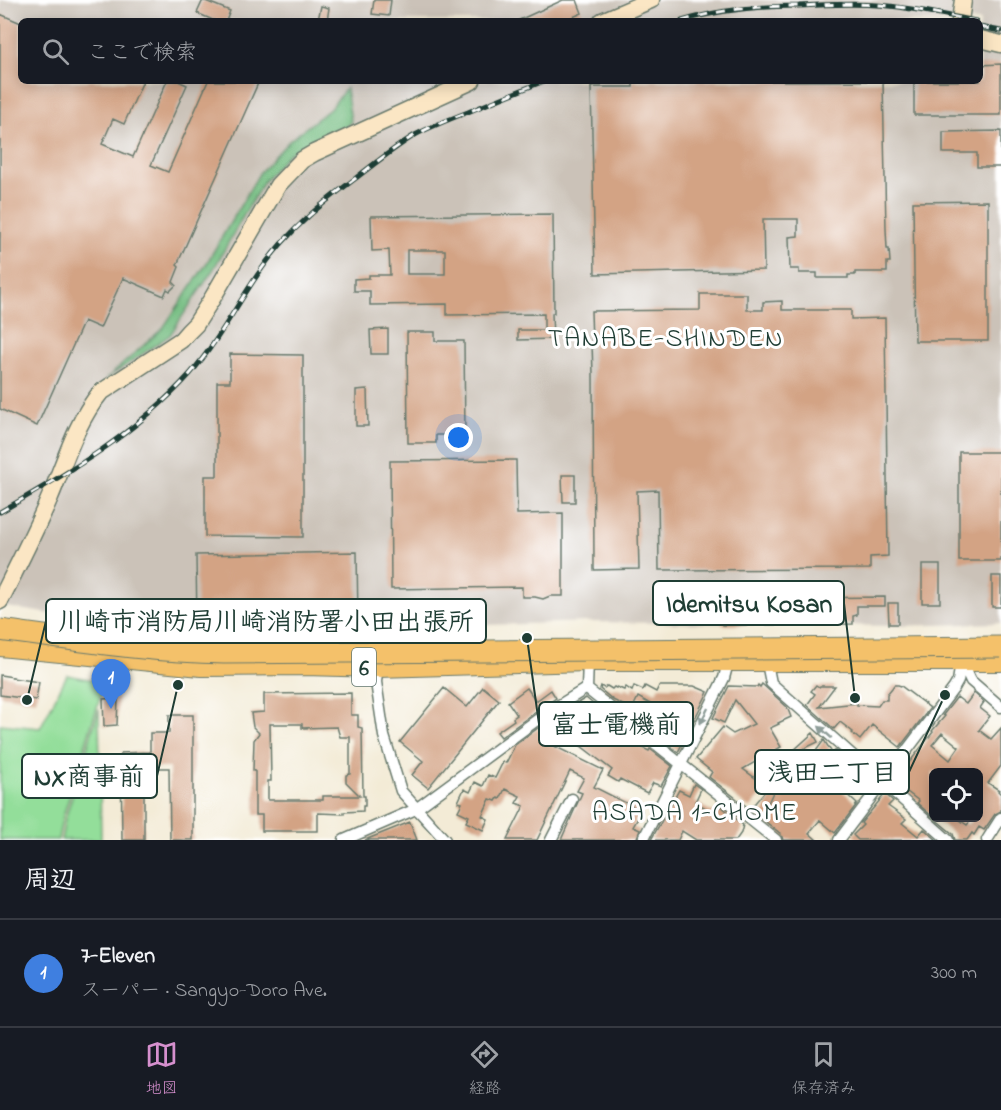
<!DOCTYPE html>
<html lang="ja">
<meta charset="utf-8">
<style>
body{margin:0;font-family:"Indie Flower","Klee One",sans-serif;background:#242831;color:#f1f3f6}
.controls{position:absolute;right:18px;bottom:18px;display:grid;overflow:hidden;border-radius:9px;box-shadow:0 3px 15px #0003}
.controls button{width:54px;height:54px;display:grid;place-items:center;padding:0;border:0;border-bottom:2px solid #363941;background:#171b24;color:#f1f3f6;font:30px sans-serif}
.you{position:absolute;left:459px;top:438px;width:21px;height:21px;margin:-15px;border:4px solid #fff;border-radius:50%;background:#1a73e8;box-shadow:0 0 0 9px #1a73e833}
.badge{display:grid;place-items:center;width:39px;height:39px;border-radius:50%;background:#d690ce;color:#fff;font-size:20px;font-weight:700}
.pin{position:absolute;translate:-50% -50px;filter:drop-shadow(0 2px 3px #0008)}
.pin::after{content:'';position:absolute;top:32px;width:21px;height:18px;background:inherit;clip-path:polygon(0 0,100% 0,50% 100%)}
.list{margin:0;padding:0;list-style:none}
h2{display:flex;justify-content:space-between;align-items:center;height:78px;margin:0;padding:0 24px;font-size:26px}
h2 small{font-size:20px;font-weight:400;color:#9ea1a6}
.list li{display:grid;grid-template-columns:39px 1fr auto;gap:18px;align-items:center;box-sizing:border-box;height:108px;padding:0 24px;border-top:2px solid #363941}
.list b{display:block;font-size:22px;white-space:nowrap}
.list p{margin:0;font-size:20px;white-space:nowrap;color:#9ea1a6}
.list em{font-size:20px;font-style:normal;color:#9ea1a6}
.icon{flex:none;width:33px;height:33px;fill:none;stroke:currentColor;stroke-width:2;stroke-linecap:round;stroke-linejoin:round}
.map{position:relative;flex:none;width:1001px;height:840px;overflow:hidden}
.search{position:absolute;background:#171b24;box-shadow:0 3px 15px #0003;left:18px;right:18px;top:18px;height:66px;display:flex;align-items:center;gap:15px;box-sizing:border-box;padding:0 21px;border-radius:9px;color:#9ea1a6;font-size:22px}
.sheet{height:186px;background:#171b24}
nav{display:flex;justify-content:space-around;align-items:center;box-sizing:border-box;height:84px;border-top:2px solid #363941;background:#171b24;font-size:16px;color:#9ea1a6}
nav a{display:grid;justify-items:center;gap:3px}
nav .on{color:#d690ce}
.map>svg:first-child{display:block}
.industrial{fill:#cbc2b8;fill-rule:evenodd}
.green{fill:#93de9a;stroke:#598e67;stroke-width:1.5}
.forest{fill:#76bd82;stroke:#4a7d5b;stroke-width:1.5}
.building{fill:#d3a384;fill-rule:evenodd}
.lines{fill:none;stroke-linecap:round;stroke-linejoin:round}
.street-casing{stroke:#697a6d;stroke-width:13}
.secondary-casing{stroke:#697a6d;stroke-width:19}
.primary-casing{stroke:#697a6d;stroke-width:20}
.street{stroke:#fff;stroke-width:10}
.secondary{stroke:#fbe6c4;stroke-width:16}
.primary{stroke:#f4c16b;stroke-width:18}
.rail-casing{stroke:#1f3d34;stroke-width:5}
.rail{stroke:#fff;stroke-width:3;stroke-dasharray:9;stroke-linecap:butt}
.highway-bridge-casing{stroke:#697a6d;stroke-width:23;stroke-linecap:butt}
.highway-bridge{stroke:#f4c16b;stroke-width:21}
.oneway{fill:#8f9e9a}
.labels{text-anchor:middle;stroke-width:6;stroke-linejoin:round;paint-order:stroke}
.shield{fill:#fff;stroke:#627771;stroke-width:1.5}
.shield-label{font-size:22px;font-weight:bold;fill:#1f3d34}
.neighbourhood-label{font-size:26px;letter-spacing:1.5px;fill:#1f3d34;stroke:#fff}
.leader{fill:none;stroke:#1f3d34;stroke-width:2}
.callout-dot{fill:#1f3d34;stroke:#fff;stroke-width:2}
.callout{fill:#fff;stroke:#1f3d34;stroke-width:2}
.callout-label{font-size:26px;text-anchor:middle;font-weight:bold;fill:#1f3d34}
</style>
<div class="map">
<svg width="1001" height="840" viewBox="0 0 1001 840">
<rect width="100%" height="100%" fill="#fff"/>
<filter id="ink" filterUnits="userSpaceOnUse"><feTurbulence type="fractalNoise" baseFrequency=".0167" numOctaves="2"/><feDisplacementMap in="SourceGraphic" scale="12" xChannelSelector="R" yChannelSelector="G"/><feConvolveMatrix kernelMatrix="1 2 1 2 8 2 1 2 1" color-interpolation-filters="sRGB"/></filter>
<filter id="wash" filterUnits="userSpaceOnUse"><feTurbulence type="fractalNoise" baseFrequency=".008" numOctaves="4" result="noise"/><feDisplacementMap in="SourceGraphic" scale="24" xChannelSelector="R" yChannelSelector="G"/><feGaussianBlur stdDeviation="1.35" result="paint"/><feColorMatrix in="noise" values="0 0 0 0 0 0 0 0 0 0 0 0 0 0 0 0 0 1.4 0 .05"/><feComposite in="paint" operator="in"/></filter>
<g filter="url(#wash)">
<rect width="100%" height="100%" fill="#f3ebd6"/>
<path class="industrial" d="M0,0H1001V623L899,626L588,622L388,628L191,629L140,628L0,606ZM21,21H980V81H21Z"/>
<path class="green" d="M67,675L105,682L62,820L58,840H0V724L40,728Z
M99,709L101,840H61L65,819Z"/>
<path class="forest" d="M346,88L351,121L344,131L308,144L289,153L264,181L241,220L213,270L170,335L106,379L163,328L205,266L260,172L290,140L330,109Z"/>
<g id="blocks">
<path class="building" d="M203,0L230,11L226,21H215L197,13Z
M374,0H391L389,16L372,14Z
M563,0H577L582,13L564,21H517Z
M321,6L329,8L327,21L318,20Z
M0,14L21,23V81H143L124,124L113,119L102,144L133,157L167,81H178L187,85L151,165L168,172L208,81H259L177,265L179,267L173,282L176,285L170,291L167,289L164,296L123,278L100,328L84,321L37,426L0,409Z
M1001,64V115H914V81H980V65Z
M633,81H883L886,229L887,249H889L890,262H887V272H855V275H848V278H817V273H799V269H790L789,237L798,236V219H763L764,270L595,274L591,87H633Z
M1001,131V167H977V153H943V132Z
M988,201V341H915L913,202Z
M553,214L554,313H552L553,339L518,340V330H544V314L447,315V304L370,305V291H354V279L369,278V275H390L389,250L372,251L371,216ZM407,250H445V274H407Z
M700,294H747V310H763V302L782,301V310H851V319L885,318L888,556L870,557V569L659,570L658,490L637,491L639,569L594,570L593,374L591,311L700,310Z
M388,329V354H371L370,330Z
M407,332H435V341H464L465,435H436V443H408Z
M230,354L303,355V537L205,536V476H217V382H230Z
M367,389L368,426H356V390Z
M959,452H1001V561H959Z
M516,460L517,514L563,513V596H550L543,599L535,597H522V587L391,589L390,461Z
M562,475H575V502H563Z
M357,552L358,621L197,624L196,555Z
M922,565H940V603H922Z
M992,576H1001V607H992Z
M885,597V606H857V615L853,616V624L722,625V617H718V608H722L721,599Z
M888,603H898V624H889Z
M0,675L13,677L12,678L39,682L36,700L0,695Z
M762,684L787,707L791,717L778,723L779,724L770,728L781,747L743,769L758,780L788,755L802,770L824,740L832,753L836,750L843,757L827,776L857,804L835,833L820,820L809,833L817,840H783L781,834L761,818L782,773L781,772L750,809L709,777L712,772L696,759L723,727L733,734L754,724L735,700L724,723L713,718L729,686L757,687L758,685L760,687Z
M816,685L819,687L820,686H835L819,707L857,703V705L878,706L882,700H887V694L892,688L894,685H898L901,686L930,708L900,747L872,725L860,740L852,733L853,732L840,722L834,729L807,705L815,694L811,691Z
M601,686L604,688L607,686L612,689L614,687L616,688L617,687L624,690L626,687L632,691L634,686L643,690L645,686L656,692L659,686H694L708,692L678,752L643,725L665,735L677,711H658L653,708L654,706L638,697L630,714L622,707L623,705L613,700L600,689Z
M483,687L499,700L428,788L412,775L423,761L400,742L444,688L467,707Z
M527,688L536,701L551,690L556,698L541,708L501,737L497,732L514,720L513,718L517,715L508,702Z
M351,693V715H358V727L362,728L363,796H365V806H363V811L344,812V814L318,813V831H262V815H255V771H253L254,740L259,733L253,727L251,713L264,712V694ZM270,724H302V728L337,727L340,737H350V774L346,775V782L360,796H323V800H268V781H271Z
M974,693L984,702L980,708L990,716L979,730L991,739L1001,728V766L988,783L999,790L998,791L1001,794V811L995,814L984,830L979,827L974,835L972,833L967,840H955L953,834L934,818H957L967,825L973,818H978V772H933V817L917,803L919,801L894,782L933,732L932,731L945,716L943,715L957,697L966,704ZM942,733L959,747L950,760L932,745Z
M118,698L117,725L104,726L103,699Z
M586,698L593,704L581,720L584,723L604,739L614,720L638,739L635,744L649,751L650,749L672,766L661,786L653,783L647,793L620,779L618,782L608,776L612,770L559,729L548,743L603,770L594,787L642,811L633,827L640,830L636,840H561L582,793L577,791L584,778L570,771L537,840H507L524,806L516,803L520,796L505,789L500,799L498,798L496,801L490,799L482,816L488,819L483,830L466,822L469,816L458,811L462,803L458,802L464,789L470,792L475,782L483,786L488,775L495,778L503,762L506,763L515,745L549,720Z
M169,715H193V840H170L169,768H144V840H122L121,753L150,752V733H169Z
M813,733L818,742L793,754L792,752Z
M694,784L701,789L695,802L714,813L720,805L743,825L741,833L736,840H696L682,831L678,840H651L679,790L689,795Z
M885,794L893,801L888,806L906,819L902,823L918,836L924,829L937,840H858L853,835L863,825L861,823Z
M410,822L417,840H365Z"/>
</g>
</g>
<g filter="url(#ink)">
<use href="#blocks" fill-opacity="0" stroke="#697a6d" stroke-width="1.5"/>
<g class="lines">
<g class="street-casing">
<path id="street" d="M588,659L587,689L776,840
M962,662L971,681L1001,707
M378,663L376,682L384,736L401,791L445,840
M767,663L771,683L948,840
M344,840L416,809L545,714L587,688
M551,840L572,799
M643,840L724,678L728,663
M839,840L954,688L958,681L962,657
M987,840L1001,818"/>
</g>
<g class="secondary-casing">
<path id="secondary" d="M602,21L651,0
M960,21L963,0
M980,39L1001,44
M0,601C17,567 35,532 50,497C65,462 75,424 100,393L181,340L188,332L196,324L213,297L278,185L302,160L314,153L472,81"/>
</g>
<g class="primary-casing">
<path id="primary" d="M0,647L201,667L305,666L378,668L588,662H1001"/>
</g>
<use href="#street" class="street"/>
<use href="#secondary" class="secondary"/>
<use href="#primary" class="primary"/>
<g class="rail-casing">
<path id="rail" d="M682,21C720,9 759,6 799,6C825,5 851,3 877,5C911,7 944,15 976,21
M980,27L1001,31
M0,512C68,473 137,433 190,374C225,334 246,284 281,244C290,234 300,224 310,215C324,202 340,190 356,178C375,163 394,148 415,135C432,126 450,119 468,112C494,101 519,91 544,81"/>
</g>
<use href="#rail" class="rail"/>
<g class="highway-bridge-casing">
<path id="highway-bridge" d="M0,630C75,640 149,652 224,653L1001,647"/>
</g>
<use href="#highway-bridge" class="highway-bridge"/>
</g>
<defs><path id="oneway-solid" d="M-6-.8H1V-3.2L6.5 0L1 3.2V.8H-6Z" transform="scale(1.5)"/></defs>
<g class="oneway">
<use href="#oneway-solid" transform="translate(704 716) rotate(117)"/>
<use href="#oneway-solid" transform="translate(825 732) rotate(-138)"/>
</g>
</g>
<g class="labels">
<rect class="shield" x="352" y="648" width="24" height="38" rx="4.5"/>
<g class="shield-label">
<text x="364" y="675">6</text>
</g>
<g class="neighbourhood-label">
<text x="666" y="346">TANABE-SHINDEN</text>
<text x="695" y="820">ASADA 1-CHOME</text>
</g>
</g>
<path class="leader" d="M855 698L844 603M27 700L46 621M527 638L539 724M945 695L909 772M178 685L157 776"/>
<g class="callout-dot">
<circle cx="855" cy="698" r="6"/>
<circle cx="27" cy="700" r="6"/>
<circle cx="527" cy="638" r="6"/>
<circle cx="945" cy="695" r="6"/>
<circle cx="178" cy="685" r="6"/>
</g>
<g class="callout">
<rect x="653" y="581" width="191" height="44" rx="6"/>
<rect x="46" y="599" width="440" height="44" rx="6"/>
<rect x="539" y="702" width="154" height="44" rx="6"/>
<rect x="755" y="750" width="154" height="44" rx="6"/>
<rect x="22" y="754" width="135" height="44" rx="6"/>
</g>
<g class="callout-label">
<text x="749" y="612">Idemitsu Kosan</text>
<text x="266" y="630">川崎市消防局川崎消防署小田出張所</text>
<text x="616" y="733">富士電機前</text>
<text x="832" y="781">浅田二丁目</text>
<text x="89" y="785">NX商事前</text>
</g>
</svg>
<div class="controls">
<button><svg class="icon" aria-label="locate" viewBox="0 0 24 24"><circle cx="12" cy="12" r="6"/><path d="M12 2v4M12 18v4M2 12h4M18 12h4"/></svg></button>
</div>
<div class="you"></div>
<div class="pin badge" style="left:111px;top:709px;background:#3f7fe0">1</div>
<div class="search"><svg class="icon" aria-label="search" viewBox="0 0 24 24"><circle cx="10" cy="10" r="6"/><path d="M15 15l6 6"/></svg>ここで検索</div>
</div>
<section class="sheet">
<h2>周辺<small></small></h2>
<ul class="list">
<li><span class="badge" style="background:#3f7fe0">1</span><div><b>7-Eleven</b><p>スーパー · Sangyo-Doro Ave.</p></div><em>300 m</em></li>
</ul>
</section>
<nav>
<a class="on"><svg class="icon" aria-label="map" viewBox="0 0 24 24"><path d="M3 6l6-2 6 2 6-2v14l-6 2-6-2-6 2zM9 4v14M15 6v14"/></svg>地図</a>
<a><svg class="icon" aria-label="directions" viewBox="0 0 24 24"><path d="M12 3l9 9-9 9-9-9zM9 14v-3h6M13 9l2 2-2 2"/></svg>経路</a>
<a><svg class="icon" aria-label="saved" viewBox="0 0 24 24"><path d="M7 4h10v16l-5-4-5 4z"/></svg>保存済み</a>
</nav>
